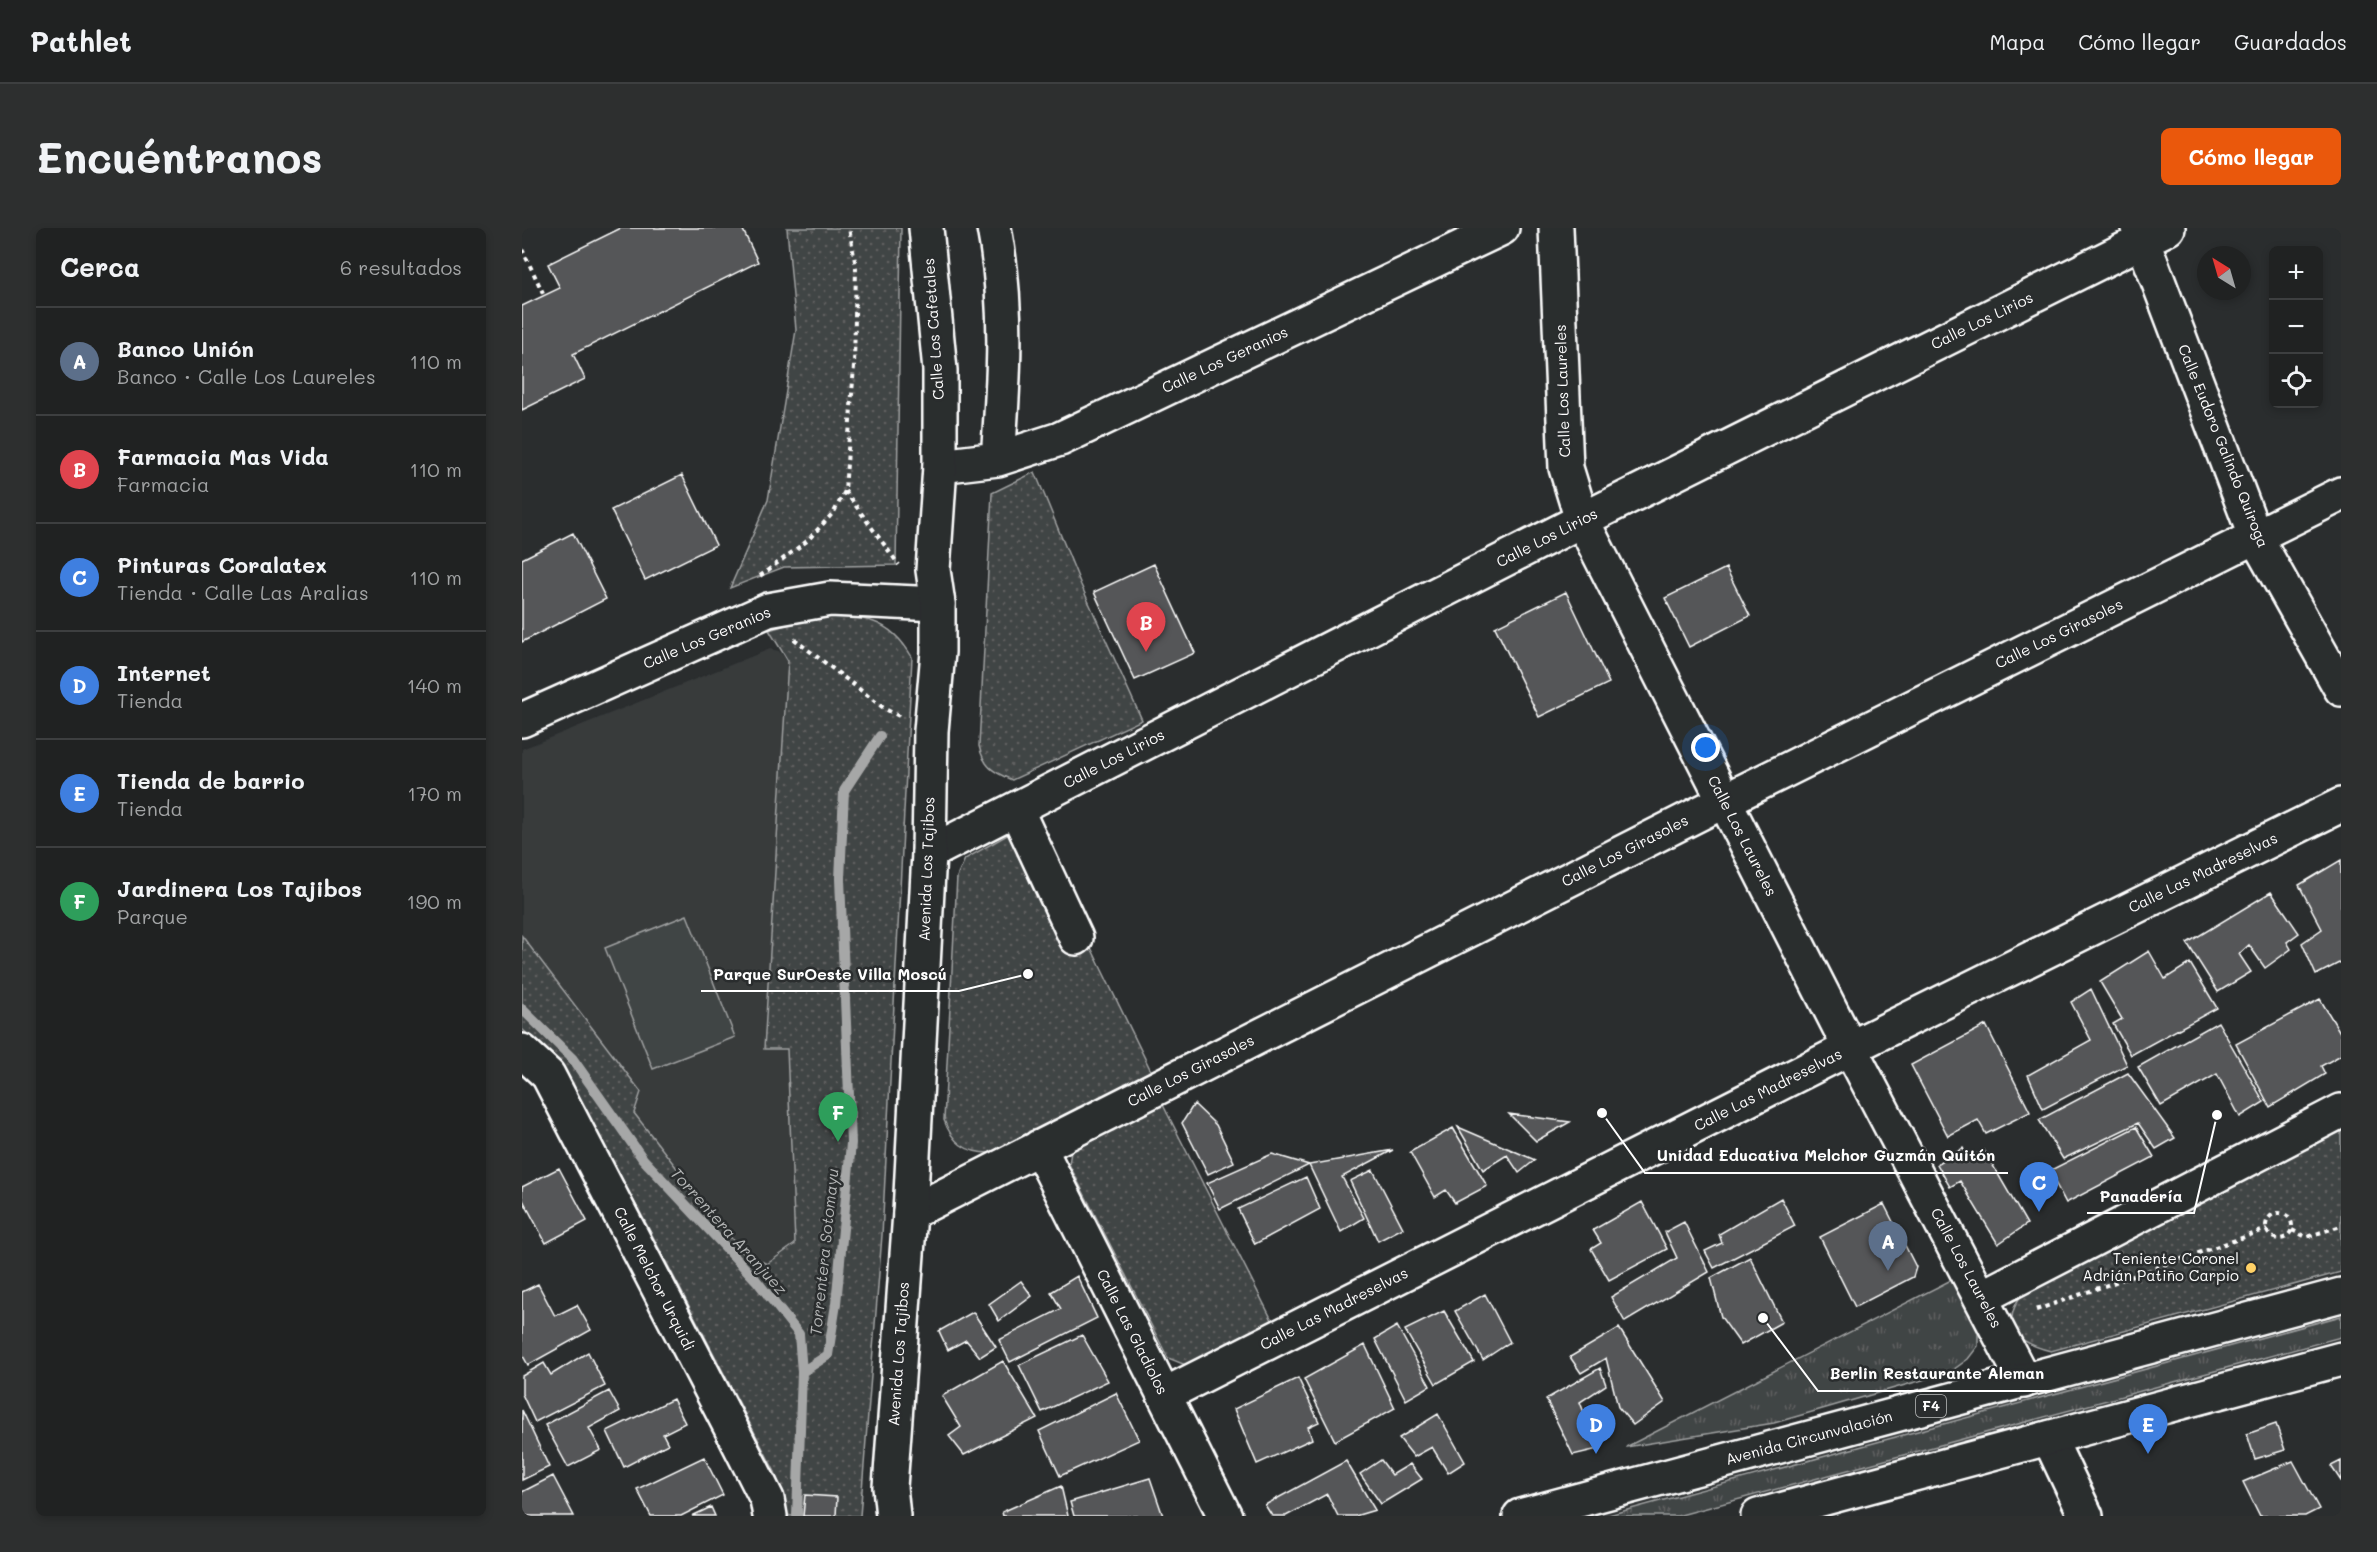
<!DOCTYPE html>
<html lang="es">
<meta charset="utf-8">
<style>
body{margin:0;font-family:Mali,sans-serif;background:#2d2f2f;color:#f1f3f6}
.controls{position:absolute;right:18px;top:18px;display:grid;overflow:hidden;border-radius:9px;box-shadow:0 3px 9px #0003}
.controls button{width:54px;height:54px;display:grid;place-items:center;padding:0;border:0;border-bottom:2px solid #3d3f40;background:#202222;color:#f1f3f6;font:30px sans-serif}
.compass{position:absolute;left:1675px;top:18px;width:54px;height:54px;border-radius:50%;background:#202222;box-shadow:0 3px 9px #0003;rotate:323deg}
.you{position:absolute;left:1184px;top:520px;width:21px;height:21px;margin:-15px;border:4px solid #fff;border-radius:50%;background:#1a73e8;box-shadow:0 0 0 9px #1a73e833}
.badge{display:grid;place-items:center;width:39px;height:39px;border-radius:50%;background:#ea580c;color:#fff;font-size:20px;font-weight:700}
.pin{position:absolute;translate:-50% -50px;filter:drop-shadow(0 2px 3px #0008)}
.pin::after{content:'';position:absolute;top:32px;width:21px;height:18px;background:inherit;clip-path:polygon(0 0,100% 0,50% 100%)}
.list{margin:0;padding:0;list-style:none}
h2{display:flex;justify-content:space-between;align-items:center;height:78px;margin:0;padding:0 24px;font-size:26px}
h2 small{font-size:20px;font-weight:400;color:#a2a4a5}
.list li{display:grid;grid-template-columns:39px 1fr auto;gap:18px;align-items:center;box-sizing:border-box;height:108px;padding:0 24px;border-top:2px solid #3d3f40}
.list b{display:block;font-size:22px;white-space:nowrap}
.list p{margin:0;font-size:20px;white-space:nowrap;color:#a2a4a5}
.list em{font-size:20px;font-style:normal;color:#a2a4a5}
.icon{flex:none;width:33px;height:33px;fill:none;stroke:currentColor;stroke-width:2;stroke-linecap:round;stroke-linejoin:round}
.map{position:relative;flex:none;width:1819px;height:1288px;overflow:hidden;border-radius:9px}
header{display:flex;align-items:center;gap:36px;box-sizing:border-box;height:84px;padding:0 30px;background:#202222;border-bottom:2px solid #3d3f40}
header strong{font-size:28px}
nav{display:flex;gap:33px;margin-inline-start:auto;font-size:21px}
.intro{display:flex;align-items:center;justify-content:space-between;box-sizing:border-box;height:144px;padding:0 36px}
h1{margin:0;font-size:42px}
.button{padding:15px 27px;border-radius:9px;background:#ea580c;color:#fff;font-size:21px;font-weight:700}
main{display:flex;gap:36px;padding:0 36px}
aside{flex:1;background:#202222;border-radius:9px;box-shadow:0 3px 9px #0003}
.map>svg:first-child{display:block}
.built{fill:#373a3b}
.grass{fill:url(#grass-tufts);stroke:#a0a2a2;stroke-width:1.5}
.park{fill:url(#park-dots);stroke:#a0a2a2;stroke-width:1.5}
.pitch{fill:#414445;stroke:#a0a2a2;stroke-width:1.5}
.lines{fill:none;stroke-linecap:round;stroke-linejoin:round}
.stream{stroke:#a6a7a7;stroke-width:10}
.building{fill:#555758;stroke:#fff;stroke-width:1.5}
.minor-casing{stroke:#fff;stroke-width:38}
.major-casing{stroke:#fff;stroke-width:38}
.highway-casing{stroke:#fff;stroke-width:38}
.path{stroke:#fff;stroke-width:4;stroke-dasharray:4.5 4.5;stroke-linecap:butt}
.minor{stroke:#2a2d2e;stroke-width:33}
.major{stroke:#2a2d2e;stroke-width:33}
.highway{stroke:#2a2d2e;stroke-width:33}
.poi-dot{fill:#ffd166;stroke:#2a2d2e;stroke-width:2}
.labels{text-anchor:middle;stroke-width:5;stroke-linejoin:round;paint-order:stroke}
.shield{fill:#2a2d2e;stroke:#bfc0c0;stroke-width:1.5}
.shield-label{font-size:14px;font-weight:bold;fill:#fff}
.street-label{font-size:15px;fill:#fff;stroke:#2a2d2e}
.poi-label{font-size:15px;fill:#fff;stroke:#2a2d2e;text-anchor:end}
.water-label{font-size:16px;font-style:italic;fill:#b4b6b6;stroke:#2a2d2e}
.leader{fill:none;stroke:#fff;stroke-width:2}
.callout-dot{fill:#fff;stroke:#2a2d2e;stroke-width:2}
.callout-label{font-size:16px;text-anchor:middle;font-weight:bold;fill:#fff;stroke:#2a2d2e;stroke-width:5;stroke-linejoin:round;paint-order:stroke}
</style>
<header>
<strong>Pathlet</strong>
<nav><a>Mapa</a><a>Cómo llegar</a><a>Guardados</a></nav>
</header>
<div class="intro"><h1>Encuéntranos</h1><a class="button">Cómo llegar</a></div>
<main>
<aside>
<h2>Cerca<small>6 resultados</small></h2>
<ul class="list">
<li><span class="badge" style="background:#5c6f8a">A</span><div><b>Banco Unión</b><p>Banco · Calle Los Laureles</p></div><em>110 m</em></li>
<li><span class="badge" style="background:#e0444e">B</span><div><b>Farmacia Mas Vida</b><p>Farmacia</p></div><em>110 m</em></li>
<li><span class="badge" style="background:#3f7fe0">C</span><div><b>Pinturas Coralatex</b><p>Tienda · Calle Las Aralias</p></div><em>110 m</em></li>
<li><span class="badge" style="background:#3f7fe0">D</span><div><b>Internet</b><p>Tienda</p></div><em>140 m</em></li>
<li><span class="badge" style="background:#3f7fe0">E</span><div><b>Tienda de barrio</b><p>Tienda</p></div><em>170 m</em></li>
<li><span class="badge" style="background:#2e9e5b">F</span><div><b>Jardinera Los Tajibos</b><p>Parque</p></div><em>190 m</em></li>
</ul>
</aside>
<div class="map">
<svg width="1819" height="1288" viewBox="0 0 1819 1288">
<defs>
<pattern id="grass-tufts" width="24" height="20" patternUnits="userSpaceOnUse" patternTransform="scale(1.5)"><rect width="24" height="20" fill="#414445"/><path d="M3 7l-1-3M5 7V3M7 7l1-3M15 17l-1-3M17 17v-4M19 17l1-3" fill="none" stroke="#5e6061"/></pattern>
<pattern id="park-dots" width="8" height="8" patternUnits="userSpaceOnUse" patternTransform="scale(1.5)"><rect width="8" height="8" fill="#414445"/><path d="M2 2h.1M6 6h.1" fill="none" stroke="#5e6061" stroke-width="1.8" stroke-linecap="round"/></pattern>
</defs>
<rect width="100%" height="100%" fill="#2a2d2e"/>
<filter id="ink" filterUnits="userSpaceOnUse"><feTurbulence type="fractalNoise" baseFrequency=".0167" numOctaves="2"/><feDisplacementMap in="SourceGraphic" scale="12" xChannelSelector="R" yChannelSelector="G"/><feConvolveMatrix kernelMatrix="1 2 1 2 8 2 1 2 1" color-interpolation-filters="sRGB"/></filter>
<g filter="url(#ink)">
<path class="built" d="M248,421L257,423L266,433L242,821H265L273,1016L245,1036L220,1024L112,885L119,864L0,708V521Z"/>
<path class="grass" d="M1431,1051L1456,1100V1118L1446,1131L1428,1144L1252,1195L1104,1219Z
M1819,1088V1109L1155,1288H1083Z"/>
<path class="park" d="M265,0H379L374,337L262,339L208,360L246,272L274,102Z
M513,244L559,357L620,492L490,552C471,544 462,539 457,518L470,265Z
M290,389C335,389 365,385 390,429L360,1007L338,1288H263V1275L253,1244L125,997L36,835L0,801V708L119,864L112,885L220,1024L245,1036L273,1016L265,821H242L266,433L247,402Z
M508,594L629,843L468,925C443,925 430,914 422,892L435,649L443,631Z
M639,873L753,1098L666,1138L646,1130L547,936L549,924L563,910Z
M1819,902V1044L1529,1123C1495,1115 1477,1099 1500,1066Z"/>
<path class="pitch" d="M165,687L213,809L131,841L83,720Z"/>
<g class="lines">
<path class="stream" d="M0,781L50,830L121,931L234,1052L277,1106L280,1144L275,1288
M280,1144L306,1127L314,1076L329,915L318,651L322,563L358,508"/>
</g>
<path class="building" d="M99,0H220L236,34L51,126L63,151L0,182V78L38,60L26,36Z
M160,247L194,317L123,352L89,282Z
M51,305L84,371L0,414V331Z
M632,336L673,425L613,452L572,364Z
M1204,340L1228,388L1167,419L1143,370Z
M1044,364L1087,455L1017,489L973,399Z
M1819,632V734L1794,747L1780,715L1800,701L1777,657Z
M1749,664L1777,705L1765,714L1769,721L1743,740L1727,717L1717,726L1729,744L1696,764L1665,715Z
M1627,723L1643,751L1668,735L1695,780L1609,827L1591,796L1600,791L1578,754Z
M1569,761L1605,837L1521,881L1506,847L1569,812L1549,774Z
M1798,771L1819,806V827L1799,838L1803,846L1748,879L1714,816Z
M1696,794L1742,874L1718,889L1695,846L1639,878L1616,839Z
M1464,797L1508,884L1464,906L1456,892L1426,908L1389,837Z
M1606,845L1653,910L1634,921L1616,895L1541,931L1517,892Z
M672,876L694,897L712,934L686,946L660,895Z
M987,886L1048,894L1014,913Z
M936,899L1013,932L997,945L985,927L961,942Z
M1614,899L1632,929L1544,975L1527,943Z
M931,900L965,958L933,975L924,962L913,969L888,924Z
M1441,920L1447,931L1462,922L1505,996L1476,1016L1438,953L1428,959L1415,936Z
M871,922L820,949L842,990L819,1004L787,937Z
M750,926L787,937L698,981L685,955Z
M37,940L65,993L24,1015L0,970V959Z
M851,942L881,1000L856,1013L828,953Z
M784,949L798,981L733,1016L716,981Z
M1259,970L1273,998L1192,1040L1183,1023L1200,1015L1197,1006Z
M1120,974L1145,1021L1087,1052L1069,1021L1079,1015L1071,1002Z
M1362,976L1394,1039L1391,1049L1333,1079L1298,1009Z
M1162,994L1187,1044L1103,1094L1089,1069L1155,1030L1143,1004Z
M1228,1029L1260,1094L1219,1117L1199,1089L1189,1050Z
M555,1048L575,1090L488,1134L477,1112L539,1081L529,1064Z
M499,1053L510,1068L477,1093L467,1076Z
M16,1056L33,1088L55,1077L69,1102L6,1137L0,1126V1064Z
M963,1066L988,1114L961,1132L933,1083Z
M922,1083L952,1134L914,1156L883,1102Z
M451,1084L474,1119L458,1129L444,1112L426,1122L417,1103Z
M875,1098L908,1158L884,1172L853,1111Z
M1097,1100L1143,1174L1111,1197L1096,1179L1084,1130L1059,1145L1048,1129Z
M560,1107L586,1153L520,1184L497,1137Z
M843,1117L873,1180L813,1213L782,1151Z
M66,1124L83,1158L13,1194L0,1166V1148L22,1135L29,1147Z
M481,1133L515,1190L442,1227L427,1208L439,1199L420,1168Z
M1078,1140L1084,1157L1058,1174L1076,1221L1051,1227L1024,1171Z
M776,1150L797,1194L786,1199L790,1211L735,1236L712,1181Z
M87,1163L98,1183L67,1200L79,1222L46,1239L23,1197Z
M594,1165L617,1212L538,1248L517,1203Z
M151,1171L163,1195L141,1206L146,1216L102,1239L85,1203Z
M0,1182L27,1239L0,1252Z
M916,1186L943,1234L926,1245L910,1219L892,1229L877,1210Z
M1754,1196L1763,1222L1733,1231L1725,1206Z
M182,1229L201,1267L159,1288H129L115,1261Z
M859,1232L870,1247L888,1236L900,1251L859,1276L838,1246Z
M824,1233L853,1282L833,1288H816L805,1266L764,1288H750L743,1277Z
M1771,1233L1797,1281L1783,1288H1738L1721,1254Z
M1819,1233V1253L1809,1238Z
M31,1248L52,1288H0V1264Z
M628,1250L641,1288H552L548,1274Z
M539,1258L546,1288H481L480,1284Z
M283,1267L315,1269L314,1288H281Z
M189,1279L193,1288H170Z"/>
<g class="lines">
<g class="minor-casing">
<path id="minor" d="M472,0C487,79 482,151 476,231
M1034,0L1044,240L1060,292L1328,820L1502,1153
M1616,0L1733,308L1819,461
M418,238L476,231L538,211L980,0
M0,492L246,382L308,371L416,376
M494,581L554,710
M407,625L1060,292L1646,0
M0,823L26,847L210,1202L245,1271L248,1288
M517,919L703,1288
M388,985L1202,573L1819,266
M1460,1069L1819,883
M642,1167L1328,820L1819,577
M1527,1210L1564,1288"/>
</g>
<g class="major-casing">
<path id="major" d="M371,1288L368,1259L388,985L407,625L409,503L416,424V376L411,342L418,238V142L404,0"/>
</g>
<g class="highway-casing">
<path id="highway" d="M998,1288L1819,1067
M1236,1288L1819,1131"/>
</g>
<path class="path" d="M0,21L22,67
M323,263L377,337
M238,348L285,313L312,284L323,263L332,138L334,39L327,0
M272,411L363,481L377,488
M1744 998a13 13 0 1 1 26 0a13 13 0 1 1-26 0Z
M1770,1002L1784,1009L1819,998
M1514,1082L1745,1001"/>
<use href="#minor" class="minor"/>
<use href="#major" class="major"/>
<use href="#highway" class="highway"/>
</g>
</g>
<circle class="poi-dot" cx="1729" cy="1040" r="6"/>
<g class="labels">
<rect class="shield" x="1394" y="1167" width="30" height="22" rx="4.5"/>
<g class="shield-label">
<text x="1409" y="1183">F4</text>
</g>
<g class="street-label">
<text transform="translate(1460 93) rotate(-26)" y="5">Calle Los Lirios</text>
<text transform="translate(412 101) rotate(-94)" y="5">Calle Los Cafetales</text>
<text transform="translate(703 132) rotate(-25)" y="5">Calle Los Geranios</text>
<text transform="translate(1041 163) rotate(-92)" y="5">Calle Los Laureles</text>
<text transform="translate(1701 218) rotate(68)" y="5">Calle Eudoro Galindo Quiroga</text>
<text transform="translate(1025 310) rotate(-27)" y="5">Calle Los Lirios</text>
<text transform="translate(1537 406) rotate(-26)" y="5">Calle Los Girasoles</text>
<text transform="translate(185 410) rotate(-23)" y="5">Calle Los Geranios</text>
<text transform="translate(592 531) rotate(-27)" y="5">Calle Los Lirios</text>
<text transform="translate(1220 608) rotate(63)" y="5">Calle Los Laureles</text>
<text transform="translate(1103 623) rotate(-27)" y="5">Calle Los Girasoles</text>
<text transform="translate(405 641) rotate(-88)" y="5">Avenida Los Tajibos</text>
<text transform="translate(1681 645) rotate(-26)" y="5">Calle Las Madreselvas</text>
<text transform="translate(669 843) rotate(-27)" y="5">Calle Los Girasoles</text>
<text transform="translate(1246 862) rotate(-27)" y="5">Calle Las Madreselvas</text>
<text transform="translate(1444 1040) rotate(62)" y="5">Calle Los Laureles</text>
<text transform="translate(132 1051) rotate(63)" y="5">Calle Melchor Urquidi</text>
<text transform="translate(812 1081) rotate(-27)" y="5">Calle Las Madreselvas</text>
<text transform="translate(610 1104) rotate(63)" y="5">Calle Las Gladiolos</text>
<text transform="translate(377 1126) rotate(-86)" y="5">Avenida Los Tajibos</text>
<text transform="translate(1287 1210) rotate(-15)" y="5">Avenida Circunvalación</text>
</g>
<g class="poi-label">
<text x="1717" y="1036">Teniente Coronel<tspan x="1717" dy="17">Adrián Patiño Carpio</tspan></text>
</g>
<g class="water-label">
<text transform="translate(207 1003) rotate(48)" y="6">Torrentera Aranjuez</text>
<text transform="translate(302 1024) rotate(-84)" y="6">Torrentera Sotomayu</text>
</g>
</g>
<path class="leader" d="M506 746L437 763H179M1080 885L1123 945H1486M1695 887L1672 985H1565M1241 1090L1296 1163H1534"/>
<g class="callout-dot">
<circle cx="506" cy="746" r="6"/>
<circle cx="1080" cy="885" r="6"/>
<circle cx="1695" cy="887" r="6"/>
<circle cx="1241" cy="1090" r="6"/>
</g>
<g class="callout-label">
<text x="308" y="752">Parque SurOeste Villa Moscú</text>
<text x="1304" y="933">Unidad Educativa Melchor Guzmán Quitón</text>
<text x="1619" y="974">Panadería</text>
<text x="1415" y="1151">Berlin Restaurante Aleman</text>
</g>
</svg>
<div class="controls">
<button>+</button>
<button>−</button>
<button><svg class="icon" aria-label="locate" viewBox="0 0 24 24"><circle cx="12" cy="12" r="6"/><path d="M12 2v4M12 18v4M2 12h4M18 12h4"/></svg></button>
</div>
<svg class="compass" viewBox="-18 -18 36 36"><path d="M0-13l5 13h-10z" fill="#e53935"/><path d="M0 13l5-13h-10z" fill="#a2a4a5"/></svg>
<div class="you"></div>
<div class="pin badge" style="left:1366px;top:1043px;background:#5c6f8a">A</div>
<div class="pin badge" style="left:624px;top:424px;background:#e0444e">B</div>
<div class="pin badge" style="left:1517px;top:984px;background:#3f7fe0">C</div>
<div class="pin badge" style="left:1074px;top:1226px;background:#3f7fe0">D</div>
<div class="pin badge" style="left:1626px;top:1226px;background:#3f7fe0">E</div>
<div class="pin badge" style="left:316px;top:914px;background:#2e9e5b">F</div>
</div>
</main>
